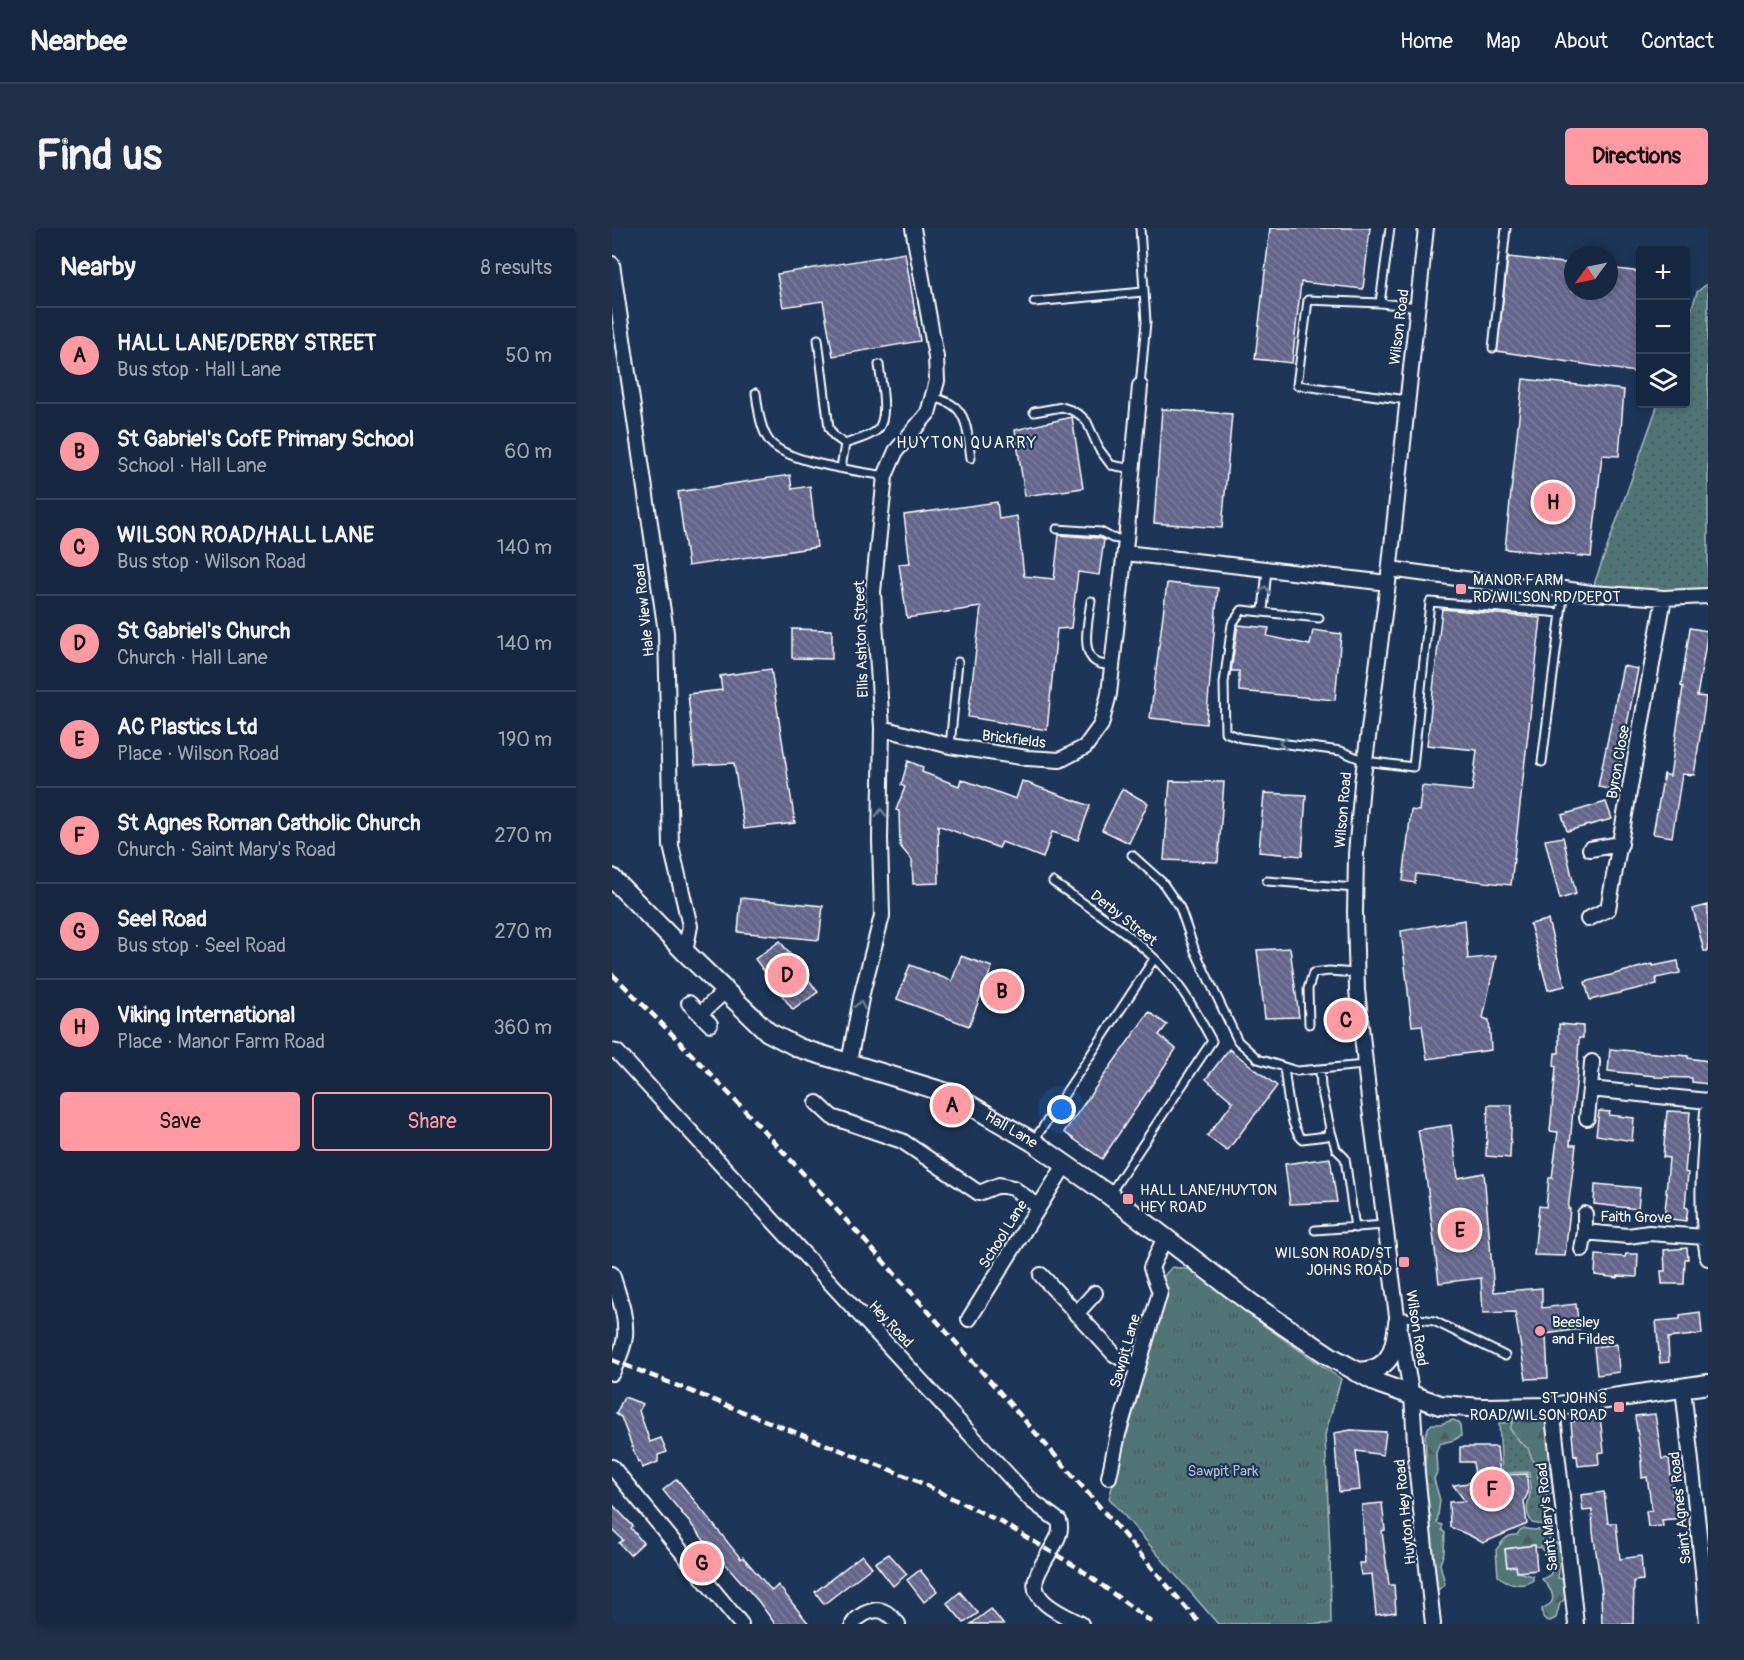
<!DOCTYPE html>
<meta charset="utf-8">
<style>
body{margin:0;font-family:Pangolin,sans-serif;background:#1f3048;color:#f1f3f6}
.controls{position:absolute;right:18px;top:18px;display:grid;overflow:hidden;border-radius:6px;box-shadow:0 3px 9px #0003}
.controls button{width:54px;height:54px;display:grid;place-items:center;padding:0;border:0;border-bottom:2px solid #35445a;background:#162841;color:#f1f3f6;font:30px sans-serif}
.compass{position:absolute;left:952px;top:18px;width:54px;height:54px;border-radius:50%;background:#162841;box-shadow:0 3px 9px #0003;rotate:237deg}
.you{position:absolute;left:450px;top:882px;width:21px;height:21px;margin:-15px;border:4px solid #fff;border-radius:50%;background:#1a73e8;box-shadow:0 0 0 9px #1a73e833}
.badge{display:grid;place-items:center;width:39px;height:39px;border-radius:50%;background:#ff9aa2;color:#111;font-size:20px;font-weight:700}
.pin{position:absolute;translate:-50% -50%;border:3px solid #fff;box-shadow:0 2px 6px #0006}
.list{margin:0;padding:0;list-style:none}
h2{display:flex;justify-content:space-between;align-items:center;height:78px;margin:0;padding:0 24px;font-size:26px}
h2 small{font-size:20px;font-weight:400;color:#9ea6b1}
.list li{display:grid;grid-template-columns:39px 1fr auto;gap:18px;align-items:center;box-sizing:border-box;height:96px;padding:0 24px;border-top:2px solid #35445a}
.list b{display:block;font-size:22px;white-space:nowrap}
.list p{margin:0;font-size:20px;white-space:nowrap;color:#9ea6b1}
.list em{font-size:20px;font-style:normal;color:#9ea6b1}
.actions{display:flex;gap:12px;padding:18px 24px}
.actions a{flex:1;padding:14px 0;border:2px solid #ff9aa2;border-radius:6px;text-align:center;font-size:21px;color:#ff9aa2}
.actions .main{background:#ff9aa2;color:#111}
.icon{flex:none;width:33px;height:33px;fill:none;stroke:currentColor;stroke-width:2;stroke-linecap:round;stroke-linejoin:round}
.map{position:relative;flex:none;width:1096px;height:1396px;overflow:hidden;border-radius:6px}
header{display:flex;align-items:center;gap:36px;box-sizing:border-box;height:84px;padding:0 30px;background:#162841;border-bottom:2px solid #35445a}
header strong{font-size:28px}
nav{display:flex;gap:33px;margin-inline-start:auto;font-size:21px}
.intro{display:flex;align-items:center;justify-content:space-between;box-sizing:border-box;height:144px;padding:0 36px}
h1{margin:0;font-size:42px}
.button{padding:15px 27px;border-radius:6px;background:#ff9aa2;color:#111;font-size:21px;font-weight:700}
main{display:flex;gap:36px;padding:0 36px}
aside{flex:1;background:#162841;border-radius:6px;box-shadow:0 3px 9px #0003}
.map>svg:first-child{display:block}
.grass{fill:url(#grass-dots);stroke:#a8baba;stroke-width:1.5}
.forest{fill:url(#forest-firs);stroke:#a8baba;stroke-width:1.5}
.park{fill:url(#park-tufts);stroke:#a8baba;stroke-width:1.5}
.building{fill:url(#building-back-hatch);stroke:#fff;stroke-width:1.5}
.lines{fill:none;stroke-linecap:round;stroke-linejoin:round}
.service-casing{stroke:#fff;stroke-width:11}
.minor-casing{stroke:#fff;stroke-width:18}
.tertiary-casing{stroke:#fff;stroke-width:22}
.service{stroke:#1d3557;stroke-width:7}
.minor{stroke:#1d3557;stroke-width:14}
.tertiary{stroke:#1d3557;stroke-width:18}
.rail{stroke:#fff;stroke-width:4.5;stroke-dasharray:9 4.5;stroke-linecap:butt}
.oneway{stroke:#6c7c92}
.poi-dot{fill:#ff9aa2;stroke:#1d3557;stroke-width:2}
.labels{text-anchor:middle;stroke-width:4.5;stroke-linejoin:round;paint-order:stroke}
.street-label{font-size:15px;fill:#fff;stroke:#1d3557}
.poi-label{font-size:15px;fill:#fff;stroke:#1d3557;text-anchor:start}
.park-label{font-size:15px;fill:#b1c1c1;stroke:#1d3557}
.neighbourhood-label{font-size:16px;letter-spacing:1.5px;fill:#fff;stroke:#1d3557}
</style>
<header>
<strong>Nearbee</strong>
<nav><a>Home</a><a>Map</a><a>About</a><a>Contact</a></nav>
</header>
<div class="intro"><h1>Find us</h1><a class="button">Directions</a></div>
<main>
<aside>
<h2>Nearby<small>8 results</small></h2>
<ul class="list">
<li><span class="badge">A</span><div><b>HALL LANE/DERBY STREET</b><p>Bus stop · Hall Lane</p></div><em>50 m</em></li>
<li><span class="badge">B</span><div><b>St Gabriel's CofE Primary School</b><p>School · Hall Lane</p></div><em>60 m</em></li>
<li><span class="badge">C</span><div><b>WILSON ROAD/HALL LANE</b><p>Bus stop · Wilson Road</p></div><em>140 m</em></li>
<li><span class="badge">D</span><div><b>St Gabriel's Church</b><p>Church · Hall Lane</p></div><em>140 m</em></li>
<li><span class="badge">E</span><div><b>AC Plastics Ltd</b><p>Place · Wilson Road</p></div><em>190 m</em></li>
<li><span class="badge">F</span><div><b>St Agnes Roman Catholic Church</b><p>Church · Saint Mary's Road</p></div><em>270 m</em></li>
<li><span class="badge">G</span><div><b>Seel Road</b><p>Bus stop · Seel Road</p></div><em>270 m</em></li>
<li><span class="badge">H</span><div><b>Viking International</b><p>Place · Manor Farm Road</p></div><em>360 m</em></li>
</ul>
<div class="actions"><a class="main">Save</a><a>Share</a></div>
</aside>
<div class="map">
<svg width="1096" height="1396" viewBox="0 0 1096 1396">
<defs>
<pattern id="grass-dots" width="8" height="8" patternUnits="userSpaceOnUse" patternTransform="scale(1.5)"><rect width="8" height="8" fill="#517576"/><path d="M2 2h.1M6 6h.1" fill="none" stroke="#4e5c5d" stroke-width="1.8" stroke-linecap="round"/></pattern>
<pattern id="forest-firs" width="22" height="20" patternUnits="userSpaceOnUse" patternTransform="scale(1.5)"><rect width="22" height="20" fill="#517576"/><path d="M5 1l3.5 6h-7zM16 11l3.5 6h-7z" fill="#4e5c5d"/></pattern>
<pattern id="park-tufts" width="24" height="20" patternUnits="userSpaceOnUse" patternTransform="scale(1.5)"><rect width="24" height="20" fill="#517576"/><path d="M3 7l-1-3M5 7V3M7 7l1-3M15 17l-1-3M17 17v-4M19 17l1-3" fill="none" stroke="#4e5c5d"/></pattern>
<pattern id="building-back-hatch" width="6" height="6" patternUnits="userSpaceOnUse" patternTransform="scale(1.5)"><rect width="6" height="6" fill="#63668a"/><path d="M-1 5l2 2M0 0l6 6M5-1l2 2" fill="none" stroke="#7a7d9c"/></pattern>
</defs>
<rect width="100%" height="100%" fill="#1d3557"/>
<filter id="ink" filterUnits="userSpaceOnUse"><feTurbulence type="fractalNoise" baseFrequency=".0167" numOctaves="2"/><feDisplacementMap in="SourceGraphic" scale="12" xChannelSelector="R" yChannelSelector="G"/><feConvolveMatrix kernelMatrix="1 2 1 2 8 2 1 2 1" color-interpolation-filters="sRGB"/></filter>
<g filter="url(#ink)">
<path class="grass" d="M1096,55V366L979,365L1046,176H1074V98L1085,64Z
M930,1193L937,1294L931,1297L920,1295C912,1281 916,1279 918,1265C919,1258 917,1251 917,1244L890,1245L887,1195Z"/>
<path class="forest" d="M903,1187H933L935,1189L937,1212L935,1215L938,1220L937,1226L941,1233L936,1241C939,1249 947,1260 938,1266L930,1260L926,1249V1239L920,1231L916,1220L909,1215L898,1201Z
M841,1192L846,1194L848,1198L849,1208L842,1212L827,1216L824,1225L825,1244L822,1251L828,1272L825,1295L830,1297V1302L833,1305L832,1324L828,1336L833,1356L826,1362L822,1358L815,1302L819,1291L814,1276L811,1248L814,1224L813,1208L816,1200L820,1196H828Z
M912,1300C920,1304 926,1300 934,1302L938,1311L950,1318L952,1332L948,1335L946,1350L950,1351L953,1359V1371L948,1375L944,1390L938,1393L934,1392L931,1389L930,1381C932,1379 936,1378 939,1375C945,1367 934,1356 930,1351L938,1347L942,1337L929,1319L926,1320L922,1317L893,1321L895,1339L904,1338L905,1344L921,1348V1352C911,1360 896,1356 886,1348L884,1322C890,1314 894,1306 905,1307L908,1302Z"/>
<path class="park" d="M560,1039L583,1042L654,1099L729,1151L713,1207L718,1322L719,1396H606L497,1270L551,1077L550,1050Z"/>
<path class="building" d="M658,0H758L751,61L689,54L680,135L643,131Z
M293,25L308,113L221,128L211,73L171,79L165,46Z
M896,29L961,36V63H997V40L1029,44V145L885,123Z
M911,151L1012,162L1007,228L990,227L979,329L893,321Z
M550,181L620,186L610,300L542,295Z
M460,189L471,260L413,268L403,202Z
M178,247L180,261L198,258L205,319L76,338L66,264Z
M385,274L387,291L405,288L412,348L442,351L447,307L487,310L492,312L487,347L466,344L459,400L445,401L435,502L356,489L369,379L295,390L287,336L298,335L292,287Z
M555,355L606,360L594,496L538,490Z
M830,381L929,390L899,657L804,646L803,655L791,653L799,582L807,583L810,558L860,563L865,522L815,517Z
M626,397L657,400L655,408L698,417L701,402L729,406L723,472L627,463V443H619Z
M1078,400L1096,403L1085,468L1094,469L1082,547L1070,546L1060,609L1041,606L1052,546L1058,548L1071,459L1069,458Z
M180,401L220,402V431L180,430Z
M1011,438L1026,441L1002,562L986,559Z
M159,441L183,595L132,601L122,535L83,537L76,466L110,462L108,448Z
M296,533L311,539L310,544L347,558L349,551L404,571L410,553L478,578L466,612L440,604L431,630L390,614L387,620L326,597L327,655L301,656L300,632L288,618L287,583L284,582L293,559L289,557Z
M558,553L612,554L606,634L552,632Z
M510,561L536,575L517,615L490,602Z
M652,565L694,567L690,628L647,624Z
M994,574L1000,591L955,603L950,587Z
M951,609L964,666L948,671L933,612Z
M129,670L211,678L207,712L126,704Z
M1096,677V723H1092L1081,681Z
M853,692L856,731L884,728L871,790L877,792L879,822L815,831L810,797L800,798L789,703Z
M936,692L953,758L936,762L918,696Z
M168,713L206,764L181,782L143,731Z
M678,720L687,789L653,790L645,722Z
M349,728L380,739L357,798L285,771L298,737L340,753Z
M1066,733L1068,745L1044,750L1045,756L978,772L973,754L1040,736L1041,738Z
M537,784L555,797L547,807L564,821L490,931L452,904Z
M947,796L971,798V810H967L965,848L961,881L958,917H964L956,981H958L953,1028L922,1027L927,978L934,979L937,950H940L946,904L938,903L944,839L942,838L943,825H947Z
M617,821L665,858L615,923L595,908L621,874L594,851Z
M998,821L1076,828V830L1096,833V856L1080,854V850L1043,849V848L996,843Z
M876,877H900L898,930L874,928Z
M987,883L998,884L997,887L1022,890L1020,913L984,907Z
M1055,883L1078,884L1073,944L1076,945L1073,979L1076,980L1074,993L1052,990L1055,965H1054L1057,930L1051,929Z
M839,897L846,950L872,945L882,1064L930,1060V1080L964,1076L967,1101L934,1106L936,1150L914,1151L903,1084L871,1085L869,1050L827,1055L815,955L806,902Z
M718,930L725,974L678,976L673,936Z
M983,956L1028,960L1026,981L982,976Z
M1075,1020L1076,1031H1073L1072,1056H1050L1049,1043H1053L1052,1022Z
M1014,1026H1026L1025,1049L1006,1048V1050L983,1047L984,1027L1013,1029Z
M1088,1084L1090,1106L1056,1110L1057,1134L1048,1135L1044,1093L1068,1091V1087Z
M1005,1116L1007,1144L985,1147L982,1119Z
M12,1169L31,1176L27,1183L38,1214L49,1210L55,1224L46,1227V1234L30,1240L28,1233L26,1234L9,1189L4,1186Z
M1043,1186L1050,1231L1057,1230L1062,1279L1070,1278L1071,1290L1050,1292L1051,1298L1036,1299L1034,1283L1040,1282L1035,1249L1030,1250L1029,1233H1030L1023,1188Z
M988,1188L992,1224L986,1225L987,1236L966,1238L965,1227L962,1228L959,1194Z
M739,1202L774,1204L771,1227L744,1223L748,1262L727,1264L722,1205Z
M848,1219H885L888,1247L915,1246L916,1265L912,1273L915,1296L871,1315L859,1308L838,1299L837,1274L853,1273L841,1257L864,1254L861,1234H848Z
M65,1251L129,1331L131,1329L160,1363L166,1357L197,1396H163L147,1374L110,1332L109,1333L51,1262Z
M992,1264L996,1295H1004L1008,1331L1029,1328L1031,1352L1022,1353L1021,1396H990L989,1364H990L981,1304L980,1282L971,1283L969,1267Z
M770,1275L773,1302L770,1303L777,1357H782L784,1384L764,1387L760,1346L749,1347L747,1335H753L750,1277Z
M0,1276L21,1298L19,1300L31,1315L18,1327L7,1315L11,1312L0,1301Z
M923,1317L925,1342L905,1344L904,1338L895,1339L893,1321Z
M277,1326L295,1346L281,1358L263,1335Z
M250,1327L260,1339L212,1376L203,1364Z
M308,1342L325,1363L312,1374L295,1352Z
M348,1364L366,1385L352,1395L335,1375Z
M379,1381L391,1396H359Z"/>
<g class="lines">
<g class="service-casing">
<path id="service" d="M422,74L531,64
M768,75L778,0
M206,111L217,200L222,208L233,216
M881,120L894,0
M528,158L534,94L528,0
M144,165C146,180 148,201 158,214C176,235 246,243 273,248
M321,169C327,171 334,173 339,176C357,186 356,213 359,230
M795,172L685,157L696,72L768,75L807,79
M422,184L450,179L459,182L468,187L475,194L487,221L499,237L520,241
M229,240L233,216C243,212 255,210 264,203C278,192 269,153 267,137
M445,301L489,304L500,310L514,312
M479,373C477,389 467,427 486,435C490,437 496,437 500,437
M651,383L655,341
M707,390L630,382L620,396L612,455L613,504L629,510L729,523L753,533L801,539L818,374L949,385
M338,518L346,434
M930,534L952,361
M520,627L550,654L568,680L583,723L626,813L646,831L685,843L753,837
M655,653L743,660
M441,654C479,681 519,705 551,739C572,761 586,787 600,813L497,967
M697,796L696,761L701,745L717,743L744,745
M672,840C675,858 677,900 690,911L715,908L718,900L709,859L708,842
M718,900L724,921L733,930L743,1000
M421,914L542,731
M703,1002L773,997
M785,1088L822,1093L893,1128"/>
</g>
<g class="minor-casing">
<path id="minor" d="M814,0L776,355L750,556L744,626L743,684L745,762L758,880L785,1088L800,1168L805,1245L821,1396
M0,36L54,404L59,618L78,698L73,724
M513,325L776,355
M778,341L882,355L952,361L979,365L1052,370L1096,368
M270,500L338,518L415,530L448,532L473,519L489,497L497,466L514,312L528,158
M978,621L1009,616
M976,691L996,681L1052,370
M77,775L98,796
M88,786L113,763
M0,823L5,824L420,1273L447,1293C450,1301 447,1308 443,1315C437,1326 429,1337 425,1348C415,1373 452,1387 469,1396
M237,834L250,765L270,688L268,611L270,500L261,364L273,248L284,223L316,185L325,153L324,129L301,0
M978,861L980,834
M205,875L220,889L290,913L367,965L387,957L401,960L427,979
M1096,883C1092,933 1088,981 1096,1030
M975,890L978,861L1096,873
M973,986V1004L1016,1008L1037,1005L1093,1009
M970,1021L973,1004
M0,1046C6,1066 15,1088 13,1108C12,1121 5,1134 0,1145
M429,1047L502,1126L525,1140
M464,1086L483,1065
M357,1091L453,937
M1071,1160L1091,1343L1095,1396
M940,1179L964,1396
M0,1239L129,1396
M497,1249L506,1206L548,1064L539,1040L553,1009
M241,1396C244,1391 247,1389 252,1386C268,1378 275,1383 286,1396"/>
</g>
<g class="tertiary-casing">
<g id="tertiary">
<path id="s1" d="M0,650L73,724L156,804L187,820L339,866L421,914L497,967L640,1076L719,1129L768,1156L828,1177L871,1180L940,1179L1096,1156"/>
<path d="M744,1144C778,1143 783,1124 786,1095"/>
</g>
</g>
<use href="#service" class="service"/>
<use href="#minor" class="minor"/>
<use href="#tertiary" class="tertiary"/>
<path class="rail" d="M0,746C85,829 164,916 244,1003C361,1132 475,1263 588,1396
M0,1132L299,1250L389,1294L468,1341L542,1396"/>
</g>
<defs><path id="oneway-chevron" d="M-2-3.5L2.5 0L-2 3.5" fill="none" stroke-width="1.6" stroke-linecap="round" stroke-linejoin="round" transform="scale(1.5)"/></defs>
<g class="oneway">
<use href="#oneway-chevron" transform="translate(653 362) rotate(-84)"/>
<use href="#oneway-chevron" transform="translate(671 515) rotate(-173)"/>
<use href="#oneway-chevron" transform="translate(269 585) rotate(-89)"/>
<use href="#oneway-chevron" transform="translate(248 777) rotate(-79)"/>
</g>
</g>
<g class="poi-dot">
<rect x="843" y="355" width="12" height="12" rx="3"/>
<rect x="510" y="965" width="12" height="12" rx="3"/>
<rect x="786" y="1028" width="12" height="12" rx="3"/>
<circle cx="928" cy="1103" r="6"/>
<rect x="1001" y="1173" width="12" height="12" rx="3"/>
</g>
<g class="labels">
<g class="street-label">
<text transform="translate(787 99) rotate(-83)" y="5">Wilson Road</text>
<text transform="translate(32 382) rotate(-96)" y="5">Hale View Road</text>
<text transform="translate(249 411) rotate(-92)" y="5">Ellis Ashton Street</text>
<text transform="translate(402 511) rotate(7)" y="5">Brickfields</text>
<text transform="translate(1006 534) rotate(-80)" y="5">Byron Close</text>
<text transform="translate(731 582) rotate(-85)" y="5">Wilson Road</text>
<text transform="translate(512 690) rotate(38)" y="5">Derby Street</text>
<text dy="5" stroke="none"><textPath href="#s1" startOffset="483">Hall Lane</textPath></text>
<text transform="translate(1024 989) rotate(1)" y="5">Faith Grove</text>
<text transform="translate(391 1006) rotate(-58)" y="5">School Lane</text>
<text transform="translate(279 1096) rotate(47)" y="5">Hey Road</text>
<text transform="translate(805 1100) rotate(81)" y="5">Wilson Road</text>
<text transform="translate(513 1123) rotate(-74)" y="5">Sawpit Lane</text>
<text transform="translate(1068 1280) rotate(-96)" y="5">Saint Agnes' Road</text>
<text transform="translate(793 1284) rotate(-96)" y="5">Huyton Hey Road</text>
<text transform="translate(935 1289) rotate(-96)" y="5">Saint Mary's Road</text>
</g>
<g class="poi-label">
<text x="861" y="357">MANOR FARM<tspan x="861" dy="17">RD/WILSON RD/DEPOT</tspan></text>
<text x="528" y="967">HALL LANE/HUYTON<tspan x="528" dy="17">HEY ROAD</tspan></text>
<text x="780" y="1030" text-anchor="end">WILSON ROAD/ST<tspan x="780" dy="17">JOHNS ROAD</tspan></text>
<text x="940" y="1099">Beesley<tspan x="940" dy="17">and Fildes</tspan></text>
<text x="995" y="1175" text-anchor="end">ST JOHNS<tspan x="995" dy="17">ROAD/WILSON ROAD</tspan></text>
</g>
<g class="park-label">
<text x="611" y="1248">Sawpit Park</text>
</g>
<g class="neighbourhood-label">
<text x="355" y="220">HUYTON QUARRY</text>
</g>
</g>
</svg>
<div class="controls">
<button>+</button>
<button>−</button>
<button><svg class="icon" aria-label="layers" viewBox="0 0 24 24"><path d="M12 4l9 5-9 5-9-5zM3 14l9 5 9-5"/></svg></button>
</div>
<svg class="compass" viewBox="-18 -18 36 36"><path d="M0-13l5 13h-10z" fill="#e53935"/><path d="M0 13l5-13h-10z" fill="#9ea6b1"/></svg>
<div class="you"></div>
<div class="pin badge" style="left:340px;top:877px">A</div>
<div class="pin badge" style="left:390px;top:763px">B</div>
<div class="pin badge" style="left:734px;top:792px">C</div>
<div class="pin badge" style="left:175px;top:747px">D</div>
<div class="pin badge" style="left:848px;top:1002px">E</div>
<div class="pin badge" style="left:880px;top:1261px">F</div>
<div class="pin badge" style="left:90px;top:1335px">G</div>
<div class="pin badge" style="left:941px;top:274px">H</div>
</div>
</main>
